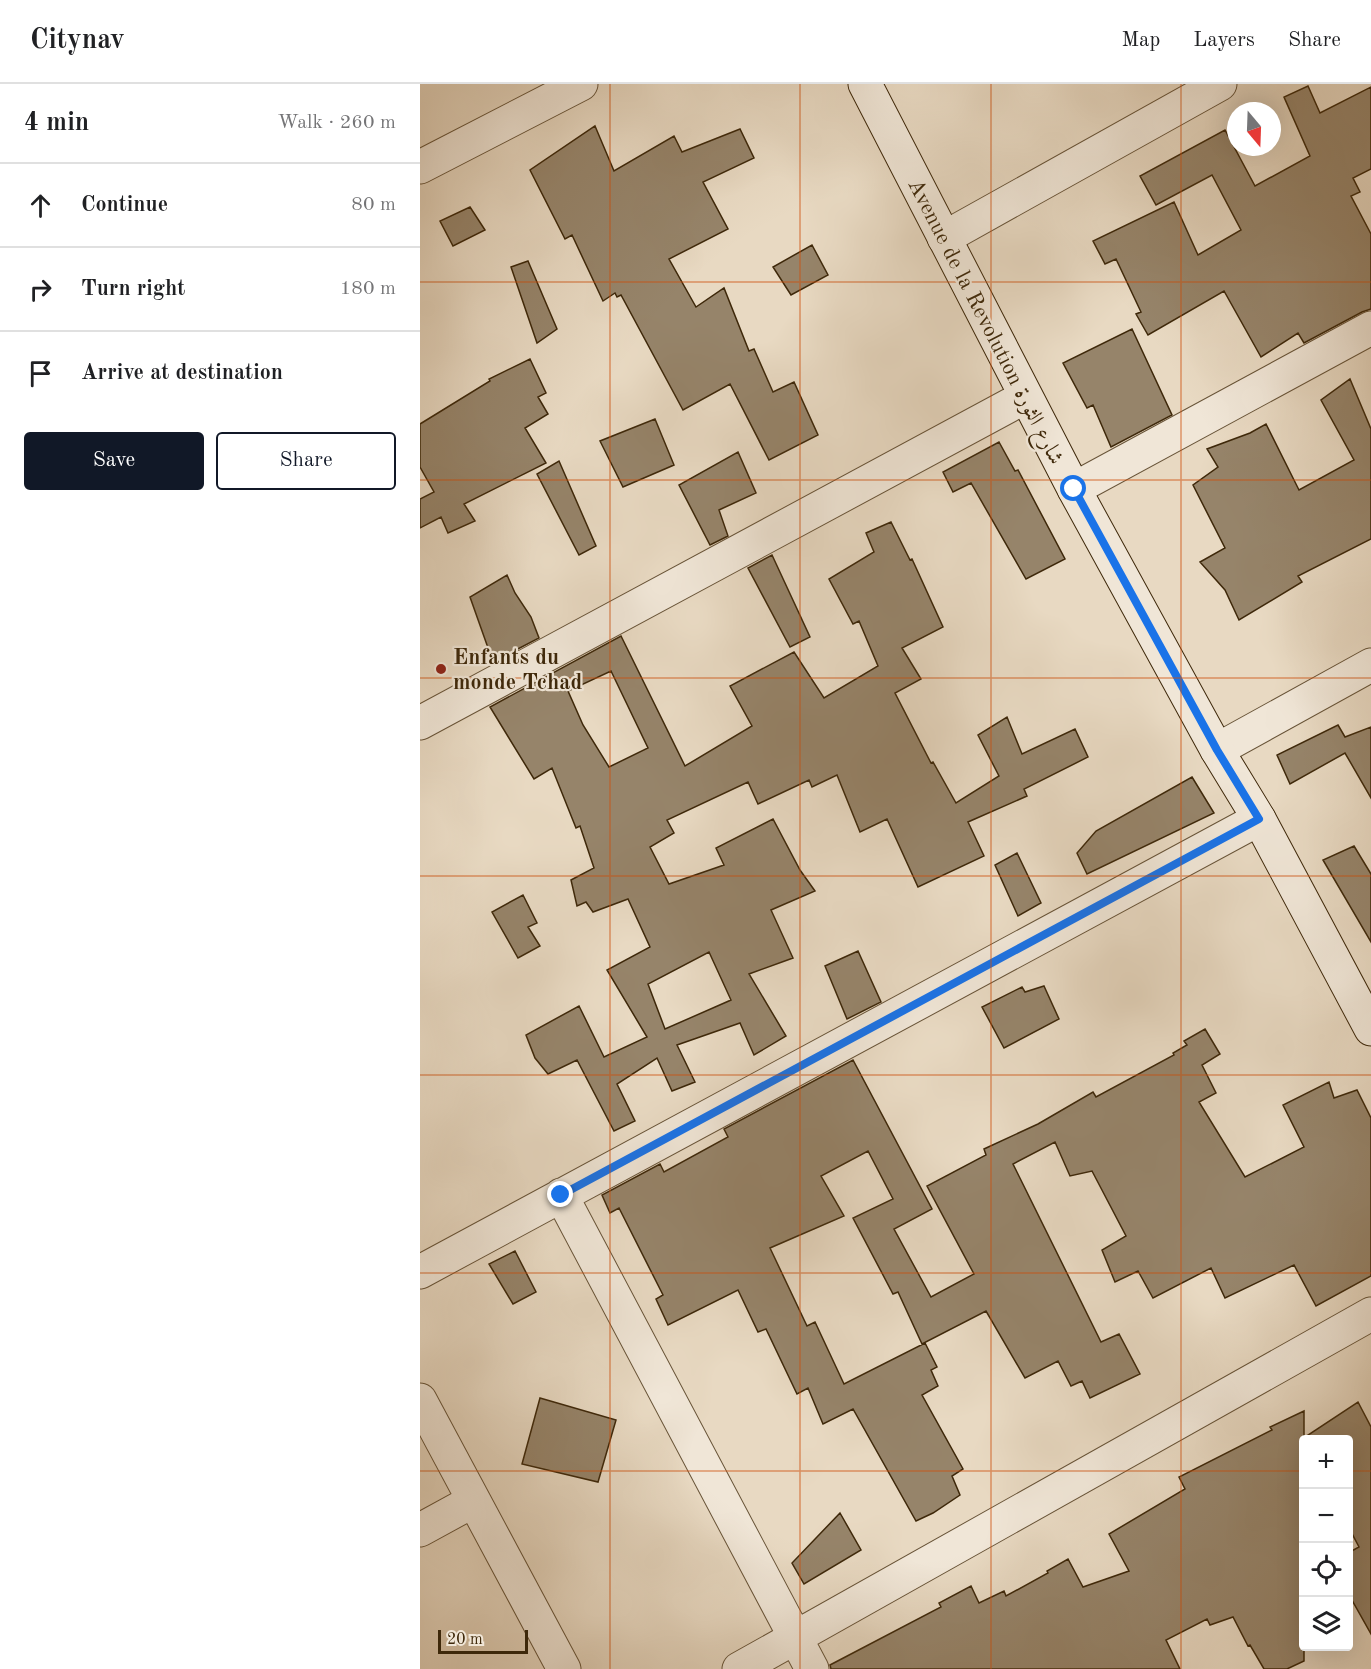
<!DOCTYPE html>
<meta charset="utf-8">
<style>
body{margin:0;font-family:"Old Standard TT",Amiri,serif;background:#f6f6f6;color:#202124}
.controls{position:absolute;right:18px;bottom:18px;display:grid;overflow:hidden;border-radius:6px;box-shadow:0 6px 24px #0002}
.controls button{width:54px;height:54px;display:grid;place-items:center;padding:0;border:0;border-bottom:2px solid #e0e0e0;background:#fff;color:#202124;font:30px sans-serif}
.compass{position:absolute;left:807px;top:18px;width:54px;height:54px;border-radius:50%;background:#fff;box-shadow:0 6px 24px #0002;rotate:161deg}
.scale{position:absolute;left:18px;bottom:15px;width:90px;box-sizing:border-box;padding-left:6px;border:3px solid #3e280a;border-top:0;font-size:16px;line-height:21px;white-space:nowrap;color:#3e280a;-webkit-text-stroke:4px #f0e6d7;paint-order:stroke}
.stop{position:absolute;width:18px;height:18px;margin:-14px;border:4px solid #1a73e8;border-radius:50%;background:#fff}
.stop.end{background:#1a73e8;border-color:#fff;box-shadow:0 2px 6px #0008}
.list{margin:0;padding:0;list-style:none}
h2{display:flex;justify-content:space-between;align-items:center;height:78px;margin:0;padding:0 24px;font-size:26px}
h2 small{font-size:20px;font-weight:400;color:#757577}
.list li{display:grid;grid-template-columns:39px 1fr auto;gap:18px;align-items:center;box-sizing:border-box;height:84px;padding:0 24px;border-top:2px solid #e0e0e0}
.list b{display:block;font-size:22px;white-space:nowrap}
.list em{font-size:20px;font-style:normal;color:#757577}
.actions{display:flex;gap:12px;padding:18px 24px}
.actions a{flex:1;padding:14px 0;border:2px solid #111827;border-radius:6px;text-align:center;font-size:21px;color:#111827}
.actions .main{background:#111827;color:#fff}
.icon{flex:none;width:33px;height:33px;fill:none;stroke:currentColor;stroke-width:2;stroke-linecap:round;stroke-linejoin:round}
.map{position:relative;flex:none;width:951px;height:1585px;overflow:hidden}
header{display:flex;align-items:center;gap:36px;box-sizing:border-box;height:84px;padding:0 30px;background:#fff;border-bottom:2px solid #e0e0e0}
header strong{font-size:28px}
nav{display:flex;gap:33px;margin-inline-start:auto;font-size:21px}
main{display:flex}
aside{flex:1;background:#fff}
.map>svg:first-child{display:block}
.building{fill:#96846a;stroke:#3e280a;stroke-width:1.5;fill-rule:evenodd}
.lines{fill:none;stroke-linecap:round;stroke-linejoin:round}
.street-casing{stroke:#685438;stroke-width:35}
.secondary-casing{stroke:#3e280a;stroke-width:35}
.street{stroke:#f0e6d7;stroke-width:33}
.secondary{stroke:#f0e6d7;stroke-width:33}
.route{stroke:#1a73e8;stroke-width:8}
.grid{fill:none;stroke:#ce520c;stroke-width:1.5;stroke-opacity:0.55}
.poi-dot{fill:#8f2418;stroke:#f0e6d7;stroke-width:2}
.labels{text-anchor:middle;stroke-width:4.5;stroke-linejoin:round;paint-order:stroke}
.street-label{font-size:22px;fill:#3e280a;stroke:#f0e6d7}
.poi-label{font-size:22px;font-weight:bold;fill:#3e280a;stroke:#f0e6d7;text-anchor:start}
</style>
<header>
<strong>Citynav</strong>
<nav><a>Map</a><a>Layers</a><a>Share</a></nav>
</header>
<main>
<aside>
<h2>4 min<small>Walk · 260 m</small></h2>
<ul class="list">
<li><svg class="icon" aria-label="ahead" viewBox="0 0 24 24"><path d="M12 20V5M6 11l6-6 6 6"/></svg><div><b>Continue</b></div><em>80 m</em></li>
<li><svg class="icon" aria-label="right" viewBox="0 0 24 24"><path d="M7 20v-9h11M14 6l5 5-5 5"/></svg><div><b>Turn right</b></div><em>180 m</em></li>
<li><svg class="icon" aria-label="arrive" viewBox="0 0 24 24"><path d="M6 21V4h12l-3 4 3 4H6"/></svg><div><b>Arrive at destination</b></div></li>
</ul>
<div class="actions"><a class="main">Save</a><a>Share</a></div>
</aside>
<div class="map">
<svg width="951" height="1585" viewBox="0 0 951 1585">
<rect width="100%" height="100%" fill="#e8d9c2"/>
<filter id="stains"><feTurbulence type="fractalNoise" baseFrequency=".00333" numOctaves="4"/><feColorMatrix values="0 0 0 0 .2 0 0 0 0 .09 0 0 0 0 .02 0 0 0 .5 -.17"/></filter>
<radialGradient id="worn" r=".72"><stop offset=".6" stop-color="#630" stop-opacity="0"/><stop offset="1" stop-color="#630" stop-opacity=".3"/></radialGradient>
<path class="building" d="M888,2L900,29L951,3V85L933,94L940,108L931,112L951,150V225L942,228L884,259L878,249L841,273L804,207L728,251L716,230L721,228L696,175L685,180L673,157L754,118L778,171L821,146L792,91L736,121L720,92L805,46L835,102L890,72L864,13Z
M175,42L194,87L254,52L262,68L320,45L334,74L283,98L308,145L249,175L276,223L304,204L329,267L334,265L353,308L374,298L398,351L349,376L310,300L263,326L201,211L197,213L195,209L183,217L152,151L145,155L110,86Z
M50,123L65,146L33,162L20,137Z
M392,161L408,191L371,211L353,183Z
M108,177L137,245L117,259L91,183Z
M712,245L752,331L691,363L673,321L667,324L643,279Z
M110,275L126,309L118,313L128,330L105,344L126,379L44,420L55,437L28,449L21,433L0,444V415L14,408L0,383V340L70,297L69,295Z
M930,295L951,345V455L878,492L882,498L819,536L805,506L780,478L805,464L773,401L798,383L787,365L830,349L846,340L879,406L934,376L901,316Z
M235,335L254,381L203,403L180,357Z
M579,358L595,387L598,386L645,475L606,495L551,399L533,408L523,388Z
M318,368L336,409L299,426L308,452L290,461L259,401Z
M139,377L176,462L159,471L117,390Z
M471,438L490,476L492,475L523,543L482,564L501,595L475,609L511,679L513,678L536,719L579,692L558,651L587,633L602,670L655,645L668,673L604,705L607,712L548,738L564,772L498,803L467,735L440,748L417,691L392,703L389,696L338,720L328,698L247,736L254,749L230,763L249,800L304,781L296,764L353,735L380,786L395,807L351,826L373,874L329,890L366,952L334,971L320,939L257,961L275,998L252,1007L237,974L197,1000L215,1037L194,1047L157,976L128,990L115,974L106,951L159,922L184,973L227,953L187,886L230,863L208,815L173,828L166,818L157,822L151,796L174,784L160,742L156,744L132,684L114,695L70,623L201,552L265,682L332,642L310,602L374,568L404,614L458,582L439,537L433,540L409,495L454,468L446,449ZM191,587L228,664L189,683L163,641L148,607ZM289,868L311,916L245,945L228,900Z
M352,471L390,553L370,563L328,484Z
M87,491L95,509L111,533L119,554L73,578L50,513Z
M918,641L925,653L951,643V714L925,669L870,700L857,671Z
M772,693L794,729L667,790L657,769L676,747Z
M934,762L951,790V858L903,776Z
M597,769L621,819L598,832L575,781Z
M103,811L117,839L108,843L120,862L98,874L72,828Z
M438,867L461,918L427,935L405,882Z
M624,902L639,935L584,964L562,923L602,903L605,908Z
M785,945L800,970L782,981L796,1009L779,1018L825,1093L884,1063L863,1021L909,998L914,1014L937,1006L951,1034V1192L896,1222L874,1181L805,1214L791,1184L733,1214L718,1187L695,1198L682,1166L706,1152L672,1087L650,1092L635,1058L593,1080L681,1258L699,1250L720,1290L670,1314L662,1297L651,1302L638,1277L605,1294L566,1227L502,1260L478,1208L473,1210L433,1134L473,1115L448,1067L401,1092L424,1132L350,1164L387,1242L395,1238L424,1300L505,1259L517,1283L511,1286L518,1302L502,1311L543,1385L532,1392L540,1411L513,1429L496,1437L433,1325L403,1340L388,1304L377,1310L346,1245L338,1248L318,1206L248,1241L236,1215L243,1211L199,1124L190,1129L182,1111L240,1080L244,1088L308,1053L304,1045L433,976L512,1125L474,1145L511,1213L554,1190L507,1102L566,1071L564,1065L618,1040L673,1008L676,1013L754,971L753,969L767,961L764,957Z
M95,1167L116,1208L93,1220L69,1180Z
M120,1314L196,1336L178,1398L102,1380Z
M938,1318L951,1343V1550L928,1509V1469L939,1463L928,1442V1356H886L885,1353Z
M884,1327V1577L867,1585H844L830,1561L828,1562L813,1533L790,1541L787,1535L746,1556L760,1585H411L410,1581L521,1523L519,1519L551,1502L559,1519L584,1507L586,1512L628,1489L627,1487L648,1475L663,1503L709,1487L689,1450L765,1405L759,1393L852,1346L850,1343Z
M420,1429L441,1466L384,1500L372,1479Z"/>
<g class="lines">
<g class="street-casing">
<path id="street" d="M0,83L161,0
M524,154L800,0
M654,405L951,244
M0,639L605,313
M797,666L951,581
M141,1111L392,1585
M0,1188L839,735
M0,1316L144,1585
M0,1446L53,1417
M319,1585L951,1230"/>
</g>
<g class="secondary-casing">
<path id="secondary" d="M445,0L654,405L797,666L839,735L951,945"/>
</g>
<use href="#street" class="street"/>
<use href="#secondary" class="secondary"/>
</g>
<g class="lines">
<path class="route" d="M141,1111L839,735L797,666L654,405"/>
</g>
<path class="grid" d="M190,0V1585M380,0V1585M571,0V1585M761,0V1585M0,198H951M0,396H951M0,594H951M0,792H951M0,991H951M0,1189H951M0,1387H884M928,1387H951"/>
<circle class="poi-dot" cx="21" cy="585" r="6"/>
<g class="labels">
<g class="street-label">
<text transform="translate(567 237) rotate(63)" y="8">Avenue de la Revolution شارع الثورة</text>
</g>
<g class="poi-label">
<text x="33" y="580">Enfants du<tspan x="33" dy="25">monde Tchad</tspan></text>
</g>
</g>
<rect width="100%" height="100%" filter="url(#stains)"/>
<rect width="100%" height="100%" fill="url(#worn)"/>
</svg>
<div class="controls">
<button>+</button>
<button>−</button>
<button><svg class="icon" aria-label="locate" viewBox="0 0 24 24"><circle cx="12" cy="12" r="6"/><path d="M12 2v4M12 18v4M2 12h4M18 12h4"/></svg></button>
<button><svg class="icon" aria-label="layers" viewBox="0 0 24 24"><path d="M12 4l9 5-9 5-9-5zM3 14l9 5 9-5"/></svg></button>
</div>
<svg class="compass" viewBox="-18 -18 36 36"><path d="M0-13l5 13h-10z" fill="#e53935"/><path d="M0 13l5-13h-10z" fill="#757577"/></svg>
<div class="scale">20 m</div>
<div class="stop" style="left:654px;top:405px"></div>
<div class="stop end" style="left:141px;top:1111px"></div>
</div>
</main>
